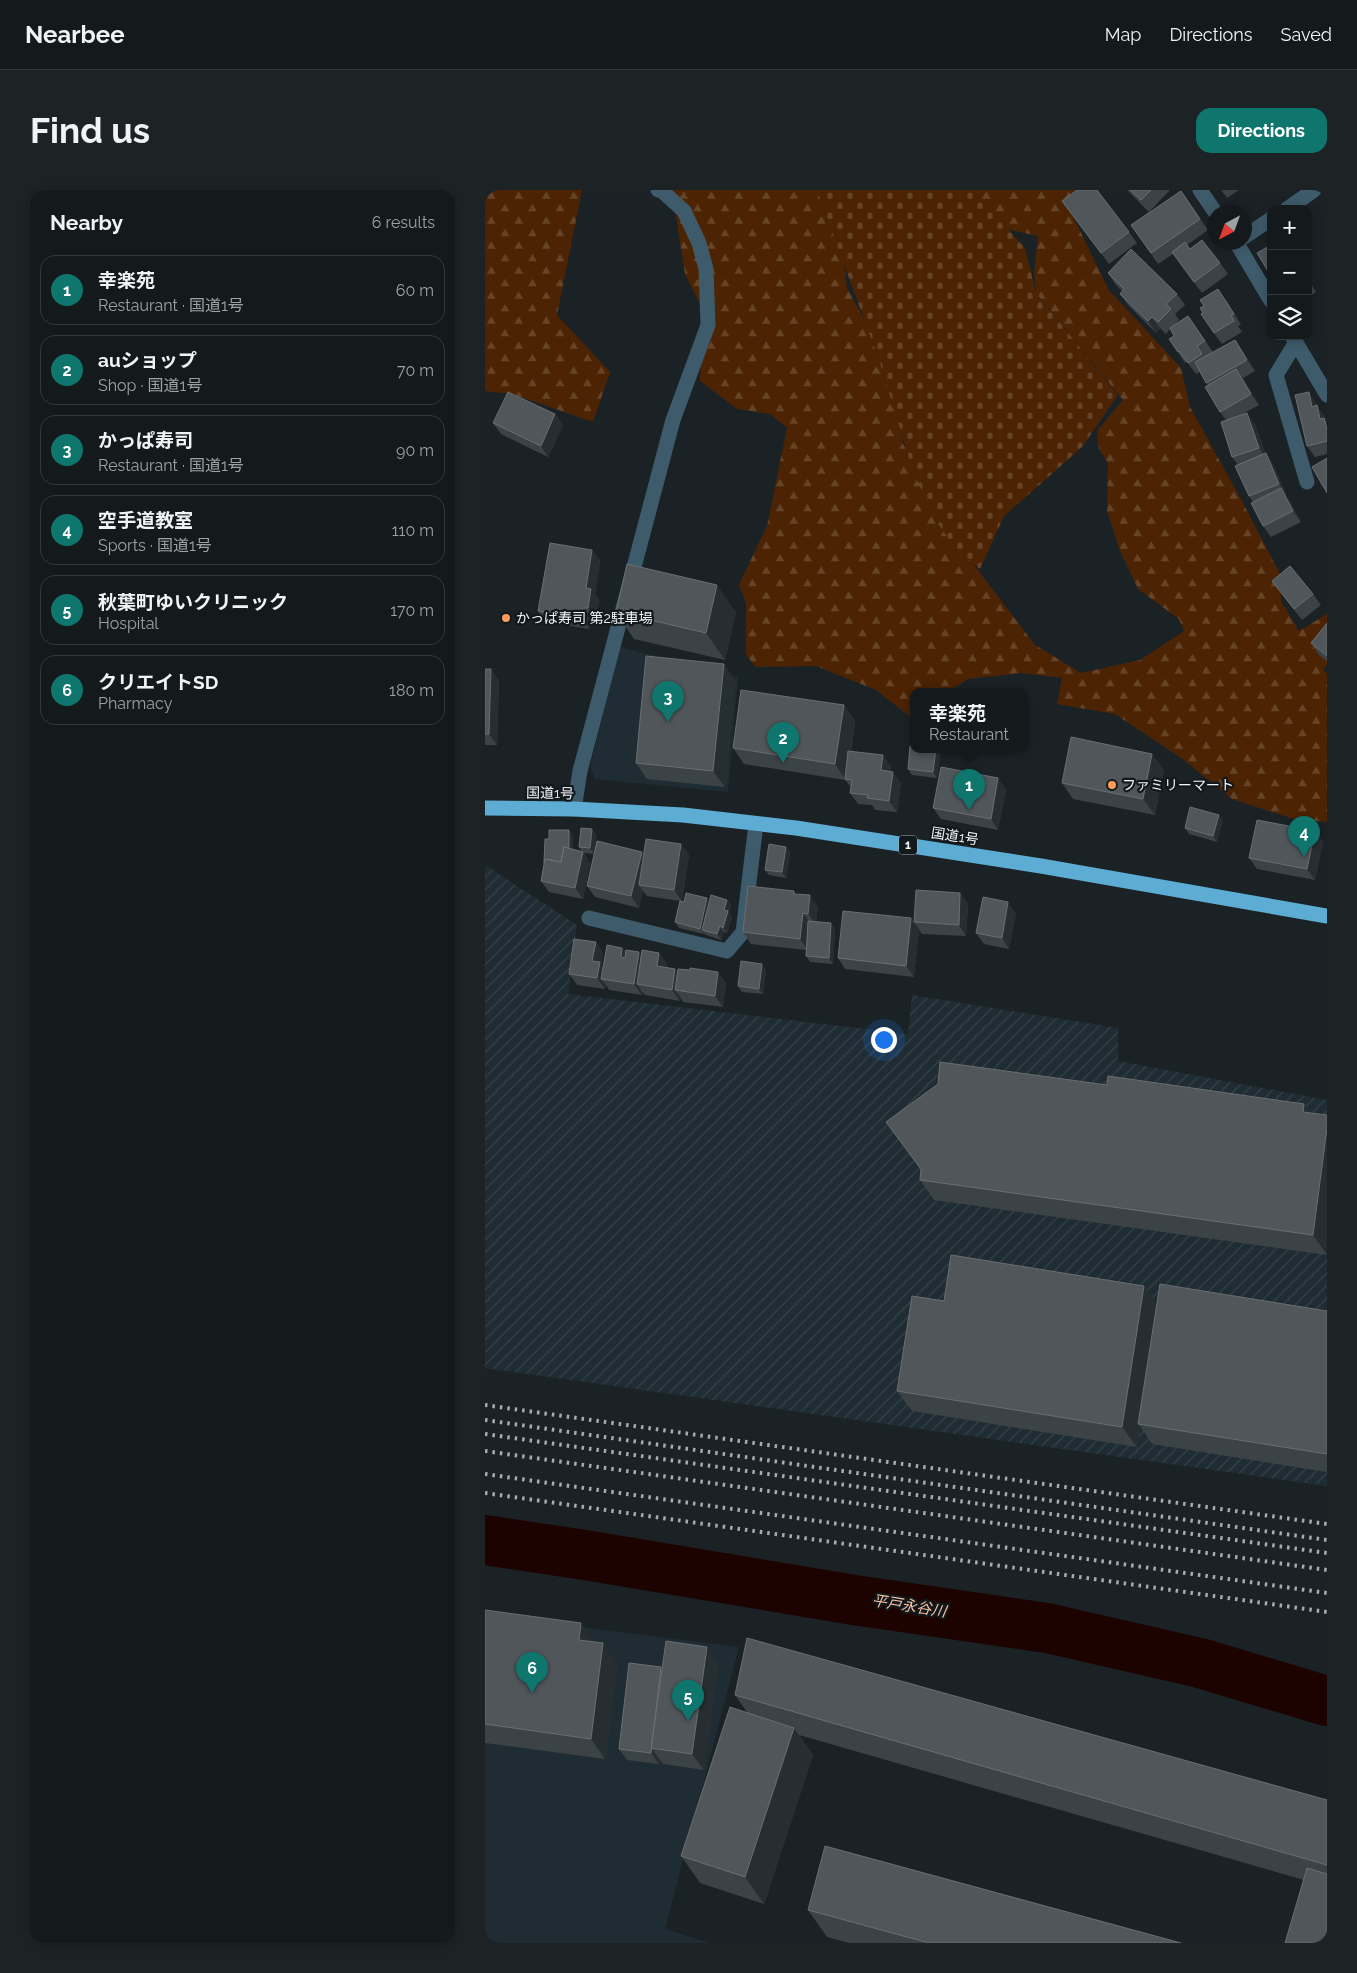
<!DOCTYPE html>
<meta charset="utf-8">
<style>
body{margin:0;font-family:Raleway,"Noto Sans JP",sans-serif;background:#1d2325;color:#f1f3f6}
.controls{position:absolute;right:15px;top:15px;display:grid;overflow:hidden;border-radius:10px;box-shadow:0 2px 12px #0003}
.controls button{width:45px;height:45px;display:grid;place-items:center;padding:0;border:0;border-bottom:1px solid #33383b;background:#141a1c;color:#f1f3f6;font:25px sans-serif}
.compass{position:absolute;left:722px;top:15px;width:45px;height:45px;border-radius:50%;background:#141a1c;box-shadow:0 2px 12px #0003;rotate:221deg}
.you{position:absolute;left:398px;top:849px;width:18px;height:18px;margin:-12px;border:4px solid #fff;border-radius:50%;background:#1a73e8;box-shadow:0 0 0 8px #1a73e833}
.badge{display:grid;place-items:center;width:32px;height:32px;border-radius:50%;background:#0f766e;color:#fff;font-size:16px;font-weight:700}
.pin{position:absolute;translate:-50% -41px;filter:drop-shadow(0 1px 2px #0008)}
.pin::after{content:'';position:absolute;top:26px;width:18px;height:15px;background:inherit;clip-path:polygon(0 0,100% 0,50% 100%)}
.popup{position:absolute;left:425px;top:498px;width:118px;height:65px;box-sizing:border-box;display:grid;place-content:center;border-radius:10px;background:#141a1c;filter:drop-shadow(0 1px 4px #0005);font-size:16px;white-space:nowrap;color:#9da1a3}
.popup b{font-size:19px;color:#f1f3f6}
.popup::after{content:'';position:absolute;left:50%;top:100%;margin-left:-10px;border:10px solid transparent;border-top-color:#141a1c}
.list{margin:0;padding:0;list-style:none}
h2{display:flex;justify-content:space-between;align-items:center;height:65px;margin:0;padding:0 20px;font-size:21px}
h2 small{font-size:16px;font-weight:400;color:#9da1a3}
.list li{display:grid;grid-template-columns:32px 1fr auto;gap:15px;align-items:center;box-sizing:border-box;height:70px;margin:0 10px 10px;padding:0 10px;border:1px solid #33383b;border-radius:15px}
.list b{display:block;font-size:19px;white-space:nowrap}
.list p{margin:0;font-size:16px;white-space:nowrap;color:#9da1a3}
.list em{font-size:16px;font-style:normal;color:#9da1a3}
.icon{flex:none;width:28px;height:28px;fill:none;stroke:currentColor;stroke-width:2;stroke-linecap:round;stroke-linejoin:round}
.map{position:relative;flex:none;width:842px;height:1753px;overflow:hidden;border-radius:15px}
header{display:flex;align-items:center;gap:30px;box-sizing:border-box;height:70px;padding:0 25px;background:#141a1c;border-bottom:1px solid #33383b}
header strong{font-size:24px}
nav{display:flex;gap:28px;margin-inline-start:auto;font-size:18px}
.intro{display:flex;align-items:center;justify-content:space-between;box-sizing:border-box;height:120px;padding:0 30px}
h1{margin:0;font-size:35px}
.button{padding:12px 22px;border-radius:15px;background:#0f766e;color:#fff;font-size:18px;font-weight:700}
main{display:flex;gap:30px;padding:0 30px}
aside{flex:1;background:#141a1c;border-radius:15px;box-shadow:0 2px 12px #0003}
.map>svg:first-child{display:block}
.built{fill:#1f2c33}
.industrial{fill:url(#industrial-furrows)}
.forest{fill:url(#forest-firs)}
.cemetery{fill:url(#cemetery-stones)}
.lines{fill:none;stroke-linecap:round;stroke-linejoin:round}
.river{stroke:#1c0300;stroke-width:50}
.minor{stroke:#3e5b6b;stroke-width:15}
.highway{stroke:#5dacd3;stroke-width:15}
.rail{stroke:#a7acaf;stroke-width:4;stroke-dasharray:2.5 5;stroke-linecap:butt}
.wall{fill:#3c4347}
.shaded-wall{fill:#272e32}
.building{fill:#50565a;stroke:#696f72}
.poi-dot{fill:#fe9b58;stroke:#12191c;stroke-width:2}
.labels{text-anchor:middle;stroke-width:4.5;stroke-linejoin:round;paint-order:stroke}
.shield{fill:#12191c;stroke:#adb2b5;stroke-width:1}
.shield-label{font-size:12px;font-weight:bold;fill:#eff4f6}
.poi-label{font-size:14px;fill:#eff4f6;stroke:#12191c;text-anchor:start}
.street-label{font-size:14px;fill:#eff4f6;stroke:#12191c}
.water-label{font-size:15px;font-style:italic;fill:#f6c1a0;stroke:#12191c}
</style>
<header>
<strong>Nearbee</strong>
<nav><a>Map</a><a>Directions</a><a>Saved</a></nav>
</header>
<div class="intro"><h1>Find us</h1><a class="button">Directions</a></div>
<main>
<aside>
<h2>Nearby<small>6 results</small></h2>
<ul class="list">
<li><span class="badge">1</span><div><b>幸楽苑</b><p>Restaurant · 国道1号</p></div><em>60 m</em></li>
<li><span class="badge">2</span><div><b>auショップ</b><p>Shop · 国道1号</p></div><em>70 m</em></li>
<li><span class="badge">3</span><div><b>かっぱ寿司</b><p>Restaurant · 国道1号</p></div><em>90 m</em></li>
<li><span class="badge">4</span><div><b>空手道教室</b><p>Sports · 国道1号</p></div><em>110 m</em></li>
<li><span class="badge">5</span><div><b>秋葉町ゆいクリニック</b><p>Hospital</p></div><em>170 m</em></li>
<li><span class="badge">6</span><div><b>クリエイトSD</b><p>Pharmacy</p></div><em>180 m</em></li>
</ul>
</aside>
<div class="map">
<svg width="842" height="1753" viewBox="0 0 842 1753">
<defs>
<pattern id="industrial-furrows" width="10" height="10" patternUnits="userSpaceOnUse" patternTransform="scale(1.25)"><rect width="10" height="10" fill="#1f2c33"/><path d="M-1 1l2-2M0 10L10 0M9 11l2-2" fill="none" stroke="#354147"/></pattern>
<pattern id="forest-firs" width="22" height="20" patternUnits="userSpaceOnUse" patternTransform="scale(1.25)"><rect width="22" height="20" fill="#4c2303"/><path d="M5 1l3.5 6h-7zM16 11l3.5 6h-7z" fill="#664428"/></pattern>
<pattern id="cemetery-stones" width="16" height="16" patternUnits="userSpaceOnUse" patternTransform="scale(1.25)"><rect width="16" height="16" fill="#4c2303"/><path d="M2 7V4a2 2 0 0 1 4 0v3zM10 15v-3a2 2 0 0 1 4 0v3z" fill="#664428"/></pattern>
</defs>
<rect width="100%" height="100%" fill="#1b2226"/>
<path class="built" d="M135,457L253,487L243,602L110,589L105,576Z
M0,1425L254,1457L180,1739L225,1753H0Z"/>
<path class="industrial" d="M0,675L92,735L83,804L423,844L427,805L633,838V871L842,910V1296L0,1178Z"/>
<path class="forest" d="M0,0H97L72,125L125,182L108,232L27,204L0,201Z
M187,0H347L358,63L362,98L411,188L418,254L489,375L550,455L596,483L655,470L699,441L694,429L653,399L635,361L622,321L623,273L614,259L612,241L638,210L551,103L549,82L553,46L508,36L437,0H599L587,24L623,99L696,178L705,217L757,311L795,384L796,411L814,441L842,424V475L838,480L842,483V632L809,629L747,609L699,570L630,524L572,514L577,488L536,483L483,489L464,501H429V530L391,500L331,476L271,477L261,465V413L254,395L282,336L302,238L285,224L252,219L215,191L218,120L200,84Z"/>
<path class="cemetery" d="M332,0H488L540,58L551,103L633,205L597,257L519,326L495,379L471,360L448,326L428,281L395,173Z"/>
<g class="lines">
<path class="river" d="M0,1350L106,1366L369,1410L562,1438L715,1473L842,1511"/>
<path class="minor" d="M715,0L730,22
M802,19L829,0
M759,47L786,29
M751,52L786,111
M807,146L842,205
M811,152L791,185L822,292
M89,619L95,581L188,230L223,135L221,79L214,53L199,21L177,1L173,0
M104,728L242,761L258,742L271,634"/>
<path class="highway" d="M0,618L89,619L198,625L311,638L556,676L842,726"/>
<path class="rail" d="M0,1215L842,1334
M0,1230L842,1350
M0,1244L842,1363
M0,1261L842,1380
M0,1284L842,1403
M0,1303L842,1422"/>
</g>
<path class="wall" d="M642,0H685L664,22Z
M736,0H754L742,8Z
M696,1L723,40L702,55L705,59L735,73L743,84L717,103L688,64L673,74L646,35Z
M577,11L644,42L652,53L624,74Z
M623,83L692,104L700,115L690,124L694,130L690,134L703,126L728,162L750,150L758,161L770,181L758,188L774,215L754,226L770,234L780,263L788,274L801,305L816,332L786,347L778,336L768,312L764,306L753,275L747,267L741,230L735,222L723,195L715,182L711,184L702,172L700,173L684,149L689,146L685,139L681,144L675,138L671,143L643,115L635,104L637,101L630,94Z
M823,88L831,102L823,107Z
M741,110L756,135L753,136L757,142L737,154L729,143Z
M831,213L832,216L839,226L842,232V264L830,267L822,256Z
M70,224L78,235L63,267L16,244L8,233Z
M107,360L115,371L110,404L114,410L111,430L106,429L104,439L61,432L53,421Z
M787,391L828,404L836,415L817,430L795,402Z
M131,422H251L240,470L149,449Z
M842,433V471L834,465L826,453Z
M0,479L14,490L12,555H0Z
M250,490L240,597L162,589L151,573Z
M359,515L370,531L366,561L406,576L405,582L416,593L412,622L390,620L387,615L373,614L365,603L366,597L360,590L259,574L248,558Z
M451,559L455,565L452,588L427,585L423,579Z
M667,564L679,580L670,625L588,609L577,593Z
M521,599L513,640L456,629L448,618Z
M738,631L732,652L704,644L700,638Z
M84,640L88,646V659L97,661L94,657L111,644L109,664L99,663L105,673L98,709L64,702L56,691L64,649Z
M830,641L838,652L830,690L772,679L764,668Z
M196,654L204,665L197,711L199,712L224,711L242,710L246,715L244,722L247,727L242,743L239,742L236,750L221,745L219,743V744L194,738L190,732L195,711L162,706L158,701L154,718L110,707L102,696L159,664Z
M301,657L305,662L301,688L284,685L280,680Z
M309,701L311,704L333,717L331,731L350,738L348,774L325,772L321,766V760L266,754L258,742Z
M475,703L483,714L481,746L437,744L429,732Z
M531,723L524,759L499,754L491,743Z
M426,728L434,739L429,787L360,779L353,768Z
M111,752L118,763L116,774L118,777L137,758L141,762H154L156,766L174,763L182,774V777L192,781L205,780L233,782L241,793L238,817L198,812L196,808L195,811L160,805L157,802V805L124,800L121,795L120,799L92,795L84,784Z
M281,780L278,804L257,802L253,796Z
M622,895L819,914L842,1065L449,1010L435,990L436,980L401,932Z
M459,1111L672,1114L842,1121V1282L667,1254L655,1236L652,1257L427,1221L412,1201Z
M0,1420L109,1452L132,1473L120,1569L0,1553Z
M233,1473L219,1580L178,1574L175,1570L174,1574L142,1570L134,1559L177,1478Z
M250,1505L842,1610V1753L819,1690L314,1545L328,1565L279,1714L215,1693L196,1666L262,1522Z
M323,1720L696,1753H364L342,1747Z"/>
<path class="shaded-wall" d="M823,88L831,102L823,90Z
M667,127L675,138L671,143L663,131Z
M750,150L758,161L770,181L762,170Z
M751,179L759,190L774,215L766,204Z
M824,202L839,226L842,232V239L827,217Z
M762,223L770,234L782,269L774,258Z
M70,224L78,235L63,267L56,256Z
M781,263L788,274L802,305L794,294Z
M796,298L804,309L816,332L808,321Z
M107,360L115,371L110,404L114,410L111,430L103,418L101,398Z
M232,395L251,422L240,470L221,443Z
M98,418L106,429L104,439L96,428Z
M239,474L250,490L240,597L228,581Z
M6,479L14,490L12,555L4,544Z
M359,515L370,531L361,590L350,574Z
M451,559L455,565L452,588L448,582Z
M667,564L679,580L670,625L658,609Z
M398,565L406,576L404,592L396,580Z
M408,582L416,593L412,622L404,611Z
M513,588L521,599L513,640L506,629Z
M734,625L738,631L732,652L728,646Z
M107,639L111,644L109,664L105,658Z
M84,640L88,646V664L84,658Z
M830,641L838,652L830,690L822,679Z
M196,654L204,665L197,711L189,700Z
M301,657L305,662L301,688L297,682Z
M98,662L105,673L98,709L90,698Z
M157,662L165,673L154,695L158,701L154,718L146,706Z
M475,703L483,714L481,746L474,735Z
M325,705L333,717L331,735L323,724Z
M222,708L226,714L217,740L219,743V744L215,739Z
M242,710L246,715L244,722L247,727L242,743L238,738L239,720Z
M523,712L531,723L524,759L517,748Z
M318,723L326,734L323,760L315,749Z
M426,728L434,739L429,787L421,776Z
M346,733L350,738L348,774L344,768Z
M235,736L239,742L236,750L232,744Z
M111,752L118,763L116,774L123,783L116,789L121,795L120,799L112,788L107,771Z
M137,758L145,769L136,767Z
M154,762L162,773L152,794L157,802V805L149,794Z
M174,763L182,774L180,787L172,776Z
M277,774L281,780L278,804L274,799Z
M190,779L198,790L190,800L196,808L195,811L187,800Z
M233,782L241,793L238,817L230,806Z
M819,914L833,934L818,922Z
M842,938V1065L828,1045Z
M659,1096L674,1116L653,1234L655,1236L652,1257L637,1237Z
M96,1433L110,1453L94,1450Z
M118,1453L132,1473L120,1569L106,1549Z
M222,1457L233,1473L219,1580L207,1564Z
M309,1538L328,1565L279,1714L260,1687Z
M167,1559L175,1570L174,1574L166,1563Z"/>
<path class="building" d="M592,0H612L644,42L616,63L577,11Z
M645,0H666L656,10Z
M696,1L715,29L666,63L646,35Z
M717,50L735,73L709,92L687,62L700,52L705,59Z
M786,55V86L772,63Z
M646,59L692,104L681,114L686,119L673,132L667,127L663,131L635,104L639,99L623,83Z
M733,99L749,124L746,125L749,131L729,143L716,124L718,123L715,118L719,116L715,110Z
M703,126L720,151L712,156L717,164L703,173L694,161L693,162L684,149L689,146L685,138Z
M750,150L762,170L721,193L710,172Z
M751,179L766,204L735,222L720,197Z
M23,202L70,224L56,256L8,233Z
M824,202L827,217L832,215L835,229L839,228L842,239V251L822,256L810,205Z
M762,223L774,258L747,267L736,232Z
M781,263L794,294L764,306L750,276Z
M842,268V303L827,277Z
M796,298L808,321L778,336L766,313Z
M65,353L107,360L101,398L106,399L103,418H98L96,428L53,421Z
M142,374L232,395L221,443L131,422Z
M805,376L828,404L809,419L787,391Z
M842,433V466L826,453Z
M161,466L239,474L228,581L151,573Z
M0,479H6L4,544H0Z
M256,500L359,515L350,574L248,558Z
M586,547L667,564L658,609L577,593Z
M425,556L429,557V559H451L448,582L423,579Z
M363,561L398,565L396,580L408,582L404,611L382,608L383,605L365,603L367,590L360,589Z
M456,577L513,588L506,629L448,618Z
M705,617L734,625L728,646L700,638Z
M772,630L830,641L822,679L764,668Z
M96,638L107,639L105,658L94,657Z
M64,640H84V658L79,657L76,672L60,669L59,673L60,649H64Z
M161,649L196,654L189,700L154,695Z
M112,651L157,662L146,706L102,696Z
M284,654L301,657L297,682L280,680Z
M79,657L98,662L90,698L56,691L60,669L76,672Z
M263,696L309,701L308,704L325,705L323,724L318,723L315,749L258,742Z
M431,700L475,703L474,735L429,732Z
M201,703L222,708L215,739L190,732L195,711L199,712Z
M226,705L242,710L239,720L243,721L238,738L235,736L232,744L217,740Z
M498,707L523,712L517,748L491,743Z
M358,721L426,728L421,776L353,768Z
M323,731L346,733L344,768L321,766Z
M89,749L111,752L107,771L115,772L112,788L84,784Z
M122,755L137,758L136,767L140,768L141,760L154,762L149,794L116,789Z
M157,760L174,763L172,776L190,779L187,800L152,794Z
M256,771L277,774L274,799L253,796Z
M205,778L233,782L230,806L190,800L193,779L205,780Z
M455,872L622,895L623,886L819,914L818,922L842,925V938L828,1045L435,990L436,979L401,932L453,894Z
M466,1065L659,1096L637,1237L412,1201L427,1106L459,1111Z
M675,1094L842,1121V1264L653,1234Z
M0,1420L96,1433L94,1450L118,1453L106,1549L0,1534Z
M262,1448L842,1610V1675L250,1505Z
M181,1451L222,1457L207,1564L166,1558Z
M144,1473L176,1477L166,1563L134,1559Z
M245,1517L309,1538L260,1687L196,1666Z
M340,1656L696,1753H444L323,1720Z
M822,1678L842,1684V1753H800Z"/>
<g class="poi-dot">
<circle cx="21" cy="428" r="5"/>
<circle cx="627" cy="595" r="5"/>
</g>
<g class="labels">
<rect class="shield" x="414" y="645.5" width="18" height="19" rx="4"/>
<g class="shield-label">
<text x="423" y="659">1</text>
</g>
<g class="poi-label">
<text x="31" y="433">かっぱ寿司 第2駐車場</text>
<text x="637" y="600">ファミリーマート</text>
</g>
<g class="street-label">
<text transform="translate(65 603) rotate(1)" y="5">国道1号</text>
<text transform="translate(470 646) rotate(9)" y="5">国道1号</text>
</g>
<g class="water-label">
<text transform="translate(424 1416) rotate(9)" y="5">平戸永谷川</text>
</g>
</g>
</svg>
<div class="controls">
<button>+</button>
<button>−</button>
<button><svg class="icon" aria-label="layers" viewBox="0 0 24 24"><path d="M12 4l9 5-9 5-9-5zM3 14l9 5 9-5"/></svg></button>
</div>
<svg class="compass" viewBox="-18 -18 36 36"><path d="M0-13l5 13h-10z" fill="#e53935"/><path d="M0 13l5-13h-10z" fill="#9da1a3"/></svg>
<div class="you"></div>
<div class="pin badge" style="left:484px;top:620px">1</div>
<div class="popup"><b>幸楽苑</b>Restaurant</div>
<div class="pin badge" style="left:298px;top:573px">2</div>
<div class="pin badge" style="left:183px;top:532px">3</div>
<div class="pin badge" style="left:819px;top:667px">4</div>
<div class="pin badge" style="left:203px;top:1531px">5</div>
<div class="pin badge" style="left:47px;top:1503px">6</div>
</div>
</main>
